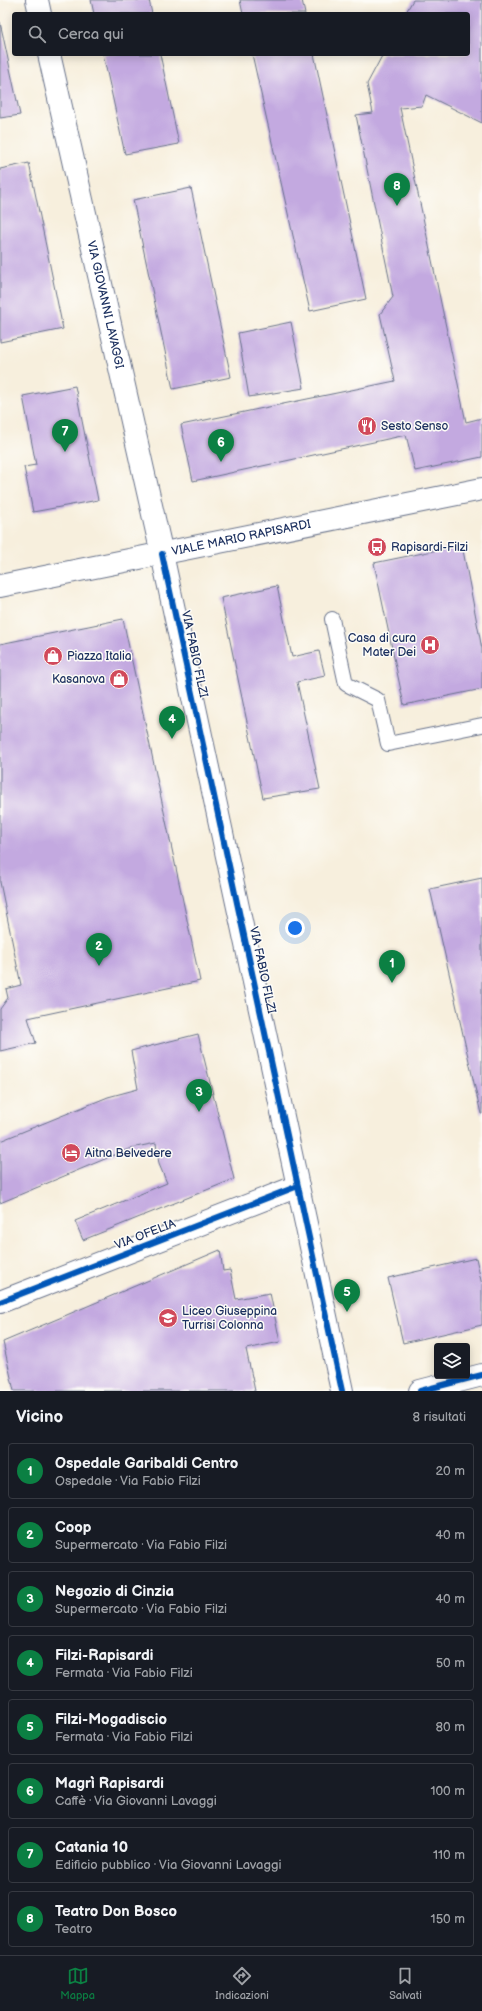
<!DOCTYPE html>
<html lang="it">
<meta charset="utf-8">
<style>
body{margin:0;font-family:"Balsamiq Sans",sans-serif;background:#242831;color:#f1f3f6}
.controls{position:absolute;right:12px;bottom:12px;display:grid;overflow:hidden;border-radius:4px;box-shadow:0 2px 10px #0003}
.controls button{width:36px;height:36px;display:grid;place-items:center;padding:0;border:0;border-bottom:1px solid #363941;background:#171b24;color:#f1f3f6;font:20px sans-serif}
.you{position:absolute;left:295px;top:928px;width:14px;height:14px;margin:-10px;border:3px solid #fff;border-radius:50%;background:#1a73e8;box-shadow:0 0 0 6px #1a73e833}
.badge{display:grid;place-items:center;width:26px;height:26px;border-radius:50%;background:#0b8043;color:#fff;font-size:13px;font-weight:700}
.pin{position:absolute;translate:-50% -33px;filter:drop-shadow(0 1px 2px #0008)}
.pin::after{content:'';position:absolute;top:21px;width:14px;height:12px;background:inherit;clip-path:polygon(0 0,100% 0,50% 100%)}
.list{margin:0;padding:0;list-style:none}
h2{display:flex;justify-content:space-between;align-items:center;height:52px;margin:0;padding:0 16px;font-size:17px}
h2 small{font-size:13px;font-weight:400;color:#9ea1a6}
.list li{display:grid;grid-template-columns:26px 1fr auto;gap:12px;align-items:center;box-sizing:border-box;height:56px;margin:0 8px 8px;padding:0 8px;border:1px solid #363941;border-radius:4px}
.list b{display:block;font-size:15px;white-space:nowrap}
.list p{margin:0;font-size:13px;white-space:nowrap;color:#9ea1a6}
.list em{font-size:13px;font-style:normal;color:#9ea1a6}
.icon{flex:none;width:22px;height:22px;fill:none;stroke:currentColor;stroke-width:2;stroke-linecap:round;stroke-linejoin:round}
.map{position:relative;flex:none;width:482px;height:1391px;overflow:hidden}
.search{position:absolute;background:#171b24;box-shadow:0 2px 10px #0003;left:12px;right:12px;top:12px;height:44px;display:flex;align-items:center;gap:10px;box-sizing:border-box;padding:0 14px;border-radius:4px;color:#9ea1a6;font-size:15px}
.sheet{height:564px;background:#171b24}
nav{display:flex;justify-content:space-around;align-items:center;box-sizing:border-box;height:56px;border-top:1px solid #363941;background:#171b24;font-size:11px;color:#9ea1a6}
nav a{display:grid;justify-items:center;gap:2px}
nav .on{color:#0b8043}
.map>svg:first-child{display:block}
.building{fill:#c3a9e0}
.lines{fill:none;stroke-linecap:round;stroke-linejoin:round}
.service-casing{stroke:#68728a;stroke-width:16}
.minor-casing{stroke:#68728a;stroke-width:24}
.tertiary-casing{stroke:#68728a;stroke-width:24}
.secondary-casing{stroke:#68728a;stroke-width:24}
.primary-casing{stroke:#68728a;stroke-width:24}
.service{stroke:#fff;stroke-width:14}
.minor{stroke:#fff;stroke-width:22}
.tertiary{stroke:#fff;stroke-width:22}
.secondary{stroke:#fff;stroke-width:22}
.primary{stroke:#fff;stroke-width:22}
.cycleway-casing{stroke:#fdfcf7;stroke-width:8}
.cycleway{stroke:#0057b8;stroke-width:6}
.labels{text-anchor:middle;stroke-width:3;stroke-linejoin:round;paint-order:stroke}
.street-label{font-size:12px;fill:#1b2f5e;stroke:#fdfcf7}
.poi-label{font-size:12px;fill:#1b2f5e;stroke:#fdfcf7;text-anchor:start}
</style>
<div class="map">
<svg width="482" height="1391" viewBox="0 0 482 1391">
<rect width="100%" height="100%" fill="#fdfcf7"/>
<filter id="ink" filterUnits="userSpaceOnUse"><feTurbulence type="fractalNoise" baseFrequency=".025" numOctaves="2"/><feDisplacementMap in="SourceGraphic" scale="8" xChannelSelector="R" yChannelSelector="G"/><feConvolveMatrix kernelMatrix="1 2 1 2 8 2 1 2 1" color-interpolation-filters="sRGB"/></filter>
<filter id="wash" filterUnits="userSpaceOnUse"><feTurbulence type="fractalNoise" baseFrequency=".012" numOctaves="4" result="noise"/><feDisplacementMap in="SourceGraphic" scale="16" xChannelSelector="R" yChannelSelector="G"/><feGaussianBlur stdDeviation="0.9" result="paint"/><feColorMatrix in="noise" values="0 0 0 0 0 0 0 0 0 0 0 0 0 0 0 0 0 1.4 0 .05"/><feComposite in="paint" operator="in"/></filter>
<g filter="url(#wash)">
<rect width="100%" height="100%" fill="#f7efdd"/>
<g id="blocks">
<path class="building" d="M91,0H149L152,14H94Z
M240,0H302L305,14H243Z
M413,0H482V123L426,95L422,106L400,108L466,422L482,418V457L415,471L406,435L193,481L181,425L395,381L380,314L393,297L356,115L373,113L367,84L383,54H468V14H405Z
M0,22L20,115L0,118Z
M103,54H160L179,144L125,154Z
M252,54H314L366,299L310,311Z
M29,163L63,329L0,342V169Z
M191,188L231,377L173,389L133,200Z
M291,322L304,388L249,397L238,333Z
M75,386L98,500L33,512L24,467L36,465L23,396Z
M462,545L482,649V689L404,705L374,563Z
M277,586L292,657L319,651L325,676L297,682L320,789L263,798L221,598Z
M123,619L200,981L28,1018L36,1043L0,1051V1009L8,998L6,989L21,985L0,882V644Z
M482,878V1114H481L430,889Z
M198,1034L234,1179L83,1240L75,1221L167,1183L159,1164L156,1143L131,1148L0,1203V1141L108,1097L138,1089L131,1051Z
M220,1250L223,1271L230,1270L236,1299L270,1293L280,1342L246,1349L255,1391H14L3,1342Z
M476,1258L482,1285V1325L403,1343L388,1278Z"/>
</g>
</g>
<g filter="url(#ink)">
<use href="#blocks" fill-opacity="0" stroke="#68728a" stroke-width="1"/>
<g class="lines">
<g class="service-casing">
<path id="service" d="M332,619L346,684L378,700L388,744L482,725"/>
</g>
<g class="minor-casing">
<path id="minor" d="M0,1302L298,1186
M420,1391L482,1375"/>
</g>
<g class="tertiary-casing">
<path id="tertiary" d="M162,554L342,1391"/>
</g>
<g class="secondary-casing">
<g id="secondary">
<path d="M37,0L40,14"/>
<path id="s1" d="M49,54L162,554"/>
</g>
</g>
<g class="primary-casing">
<g id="primary">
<path id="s2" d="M0,586L482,489"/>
</g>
</g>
<use href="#service" class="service"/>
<use href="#minor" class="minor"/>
<use href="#tertiary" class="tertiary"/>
<use href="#secondary" class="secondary"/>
<use href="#primary" class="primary"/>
<g class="cycleway-casing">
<path id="cycleway" d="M162,554L342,1391
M0,1302L298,1186
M420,1391L482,1375"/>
</g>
<use href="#cycleway" class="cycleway"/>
</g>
</g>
<defs>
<g id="restaurant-disc" transform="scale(1)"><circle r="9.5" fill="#d1495b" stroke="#fdfcf7"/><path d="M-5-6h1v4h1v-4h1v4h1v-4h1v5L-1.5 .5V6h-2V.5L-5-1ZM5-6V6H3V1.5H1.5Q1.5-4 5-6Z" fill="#fff"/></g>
<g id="bus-disc" transform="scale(1)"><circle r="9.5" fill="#d1495b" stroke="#fdfcf7"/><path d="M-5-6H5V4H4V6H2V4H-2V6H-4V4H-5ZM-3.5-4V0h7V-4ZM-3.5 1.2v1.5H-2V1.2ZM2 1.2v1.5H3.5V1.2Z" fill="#fff"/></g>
<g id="hospital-disc" transform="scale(1)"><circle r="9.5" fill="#d1495b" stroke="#fdfcf7"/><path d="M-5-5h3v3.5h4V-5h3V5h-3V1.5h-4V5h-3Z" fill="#fff"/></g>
<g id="shop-disc" transform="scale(1)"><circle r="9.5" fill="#d1495b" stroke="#fdfcf7"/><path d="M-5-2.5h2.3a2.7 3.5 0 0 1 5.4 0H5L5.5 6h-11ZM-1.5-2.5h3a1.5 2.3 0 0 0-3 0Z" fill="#fff"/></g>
<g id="hotel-disc" transform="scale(1)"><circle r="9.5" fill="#d1495b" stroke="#fdfcf7"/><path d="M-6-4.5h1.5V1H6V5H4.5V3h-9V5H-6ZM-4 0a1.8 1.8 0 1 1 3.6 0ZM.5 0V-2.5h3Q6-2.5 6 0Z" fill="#fff"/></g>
<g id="school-disc" transform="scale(1)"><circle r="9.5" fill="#d1495b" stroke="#fdfcf7"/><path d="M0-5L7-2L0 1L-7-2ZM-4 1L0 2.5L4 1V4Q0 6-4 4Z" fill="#fff"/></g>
</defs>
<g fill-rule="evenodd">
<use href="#restaurant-disc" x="367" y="426"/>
<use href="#bus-disc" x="377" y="547"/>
<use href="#hospital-disc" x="430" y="645"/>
<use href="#shop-disc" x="53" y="656"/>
<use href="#shop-disc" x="119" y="679"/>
<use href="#hotel-disc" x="71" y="1153"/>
<use href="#school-disc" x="168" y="1318"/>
</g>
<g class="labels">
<g class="street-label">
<text dy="4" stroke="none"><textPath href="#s1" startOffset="257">VIA GIOVANNI LAVAGGI</textPath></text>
<text dy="4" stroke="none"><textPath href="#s2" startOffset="246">VIALE MARIO RAPISARDI</textPath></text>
<text transform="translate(195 654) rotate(78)" y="4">VIA FABIO FILZI</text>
<text transform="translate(263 970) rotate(78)" y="4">VIA FABIO FILZI</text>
<text transform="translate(145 1234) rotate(-21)" y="4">VIA OFELIA</text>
</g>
<g class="poi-label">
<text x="381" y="430">Sesto Senso</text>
<text x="391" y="551">Rapisardi-Filzi</text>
<text x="416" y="642" text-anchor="end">Casa di cura<tspan x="416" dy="14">Mater Dei</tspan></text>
<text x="67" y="660">Piazza Italia</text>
<text x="105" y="683" text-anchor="end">Kasanova</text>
<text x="85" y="1157">Aitna Belvedere</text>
<text x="182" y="1315">Liceo Giuseppina<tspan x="182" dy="14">Turrisi Colonna</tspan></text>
</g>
</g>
</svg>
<div class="controls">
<button><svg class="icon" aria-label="layers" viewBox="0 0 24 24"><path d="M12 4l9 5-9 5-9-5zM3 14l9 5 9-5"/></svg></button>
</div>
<div class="you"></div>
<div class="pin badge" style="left:392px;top:983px">1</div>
<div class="pin badge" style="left:99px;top:966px">2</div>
<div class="pin badge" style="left:199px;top:1112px">3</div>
<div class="pin badge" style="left:172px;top:739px">4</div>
<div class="pin badge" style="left:347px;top:1312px">5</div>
<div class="pin badge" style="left:221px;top:462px">6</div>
<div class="pin badge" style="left:65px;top:452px">7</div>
<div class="pin badge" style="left:397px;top:206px">8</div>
<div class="search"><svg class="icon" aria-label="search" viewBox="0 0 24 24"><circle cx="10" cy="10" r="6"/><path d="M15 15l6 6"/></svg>Cerca qui</div>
</div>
<section class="sheet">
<h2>Vicino<small>8 risultati</small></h2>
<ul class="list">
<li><span class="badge">1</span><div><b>Ospedale Garibaldi Centro</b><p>Ospedale · Via Fabio Filzi</p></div><em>20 m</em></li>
<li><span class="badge">2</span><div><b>Coop</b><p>Supermercato · Via Fabio Filzi</p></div><em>40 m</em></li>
<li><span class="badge">3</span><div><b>Negozio di Cinzia</b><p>Supermercato · Via Fabio Filzi</p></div><em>40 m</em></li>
<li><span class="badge">4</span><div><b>Filzi-Rapisardi</b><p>Fermata · Via Fabio Filzi</p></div><em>50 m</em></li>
<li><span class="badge">5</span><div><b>Filzi-Mogadiscio</b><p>Fermata · Via Fabio Filzi</p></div><em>80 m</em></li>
<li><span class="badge">6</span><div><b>Magrì Rapisardi</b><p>Caffè · Via Giovanni Lavaggi</p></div><em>100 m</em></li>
<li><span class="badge">7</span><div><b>Catania 10</b><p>Edificio pubblico · Via Giovanni Lavaggi</p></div><em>110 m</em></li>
<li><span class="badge">8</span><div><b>Teatro Don Bosco</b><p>Teatro</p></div><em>150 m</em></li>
</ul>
</section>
<nav>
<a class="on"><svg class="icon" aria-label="map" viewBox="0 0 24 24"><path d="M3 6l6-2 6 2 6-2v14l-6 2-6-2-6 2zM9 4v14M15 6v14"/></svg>Mappa</a>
<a><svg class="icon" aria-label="directions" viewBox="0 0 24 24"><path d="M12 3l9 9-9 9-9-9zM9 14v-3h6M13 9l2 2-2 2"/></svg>Indicazioni</a>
<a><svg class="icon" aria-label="saved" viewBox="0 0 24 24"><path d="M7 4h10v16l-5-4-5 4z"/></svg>Salvati</a>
</nav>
